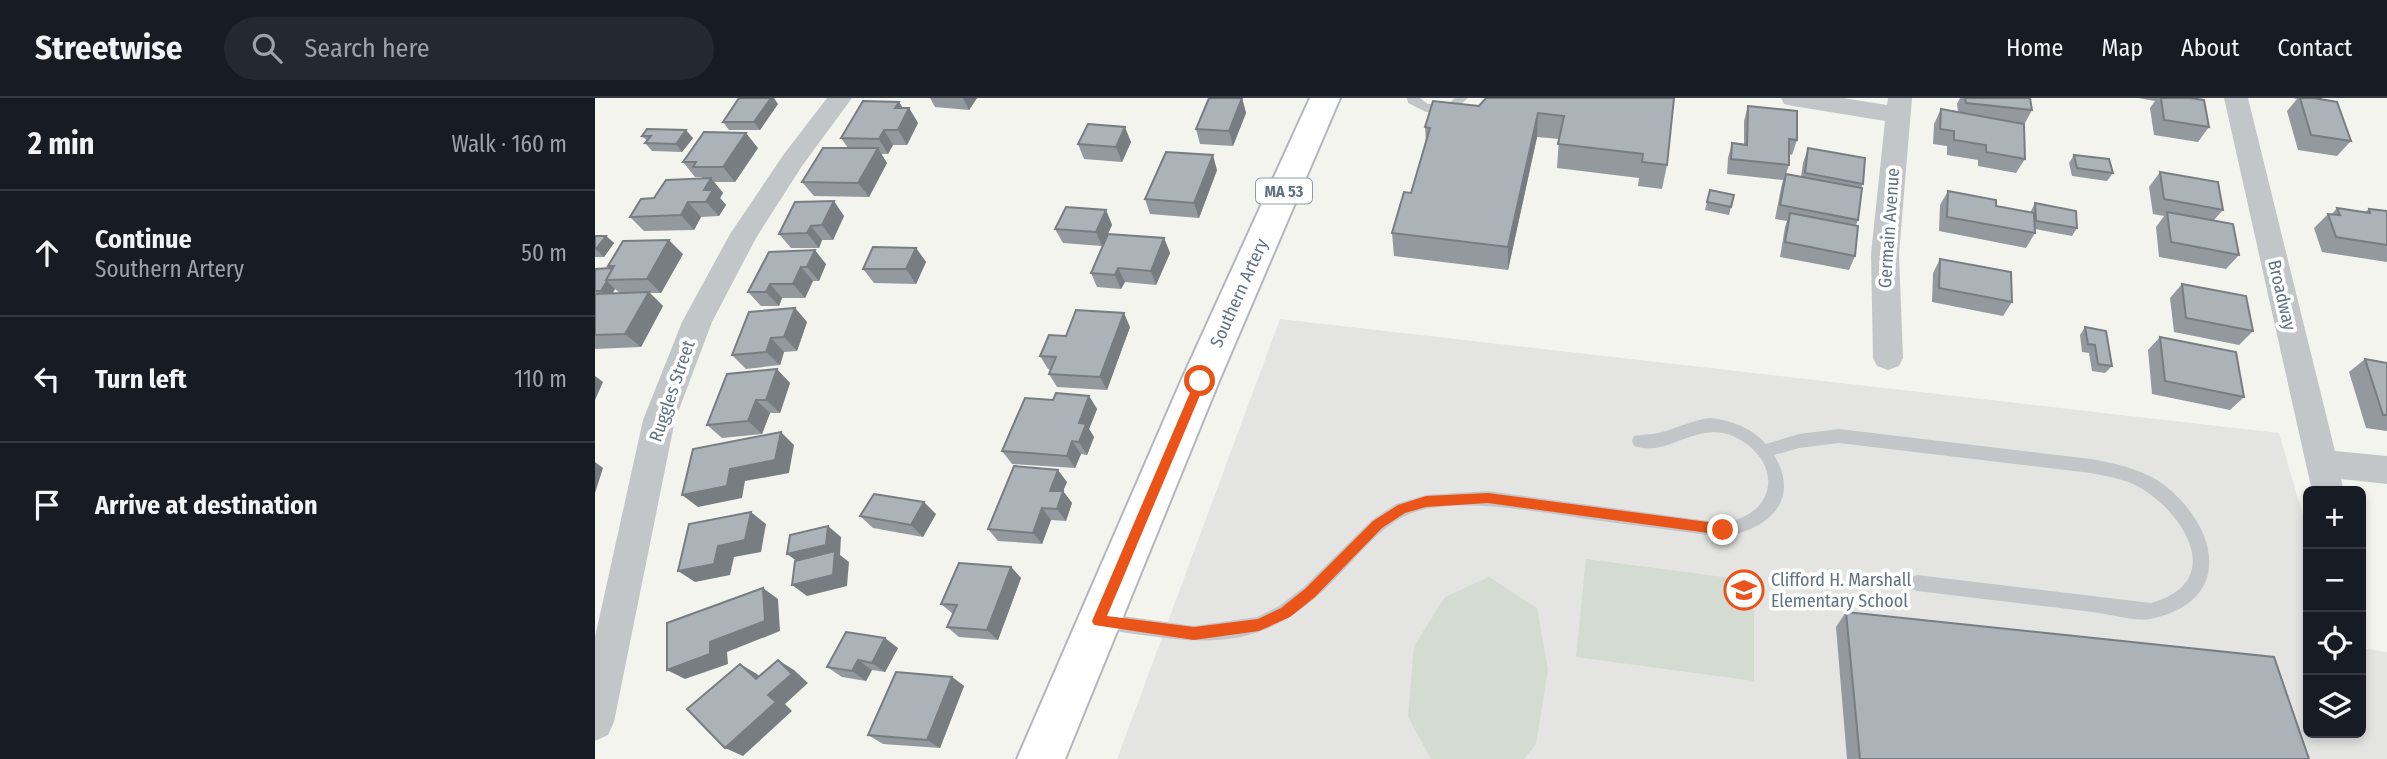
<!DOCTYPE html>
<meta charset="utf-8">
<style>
body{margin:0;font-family:"Fira Sans Condensed",sans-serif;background:#242831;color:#f1f3f6}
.controls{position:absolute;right:21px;bottom:21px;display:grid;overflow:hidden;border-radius:10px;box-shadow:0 4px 10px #0003}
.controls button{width:63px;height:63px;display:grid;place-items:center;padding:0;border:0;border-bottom:2px solid #363941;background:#171b24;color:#f1f3f6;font:35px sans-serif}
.stop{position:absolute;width:21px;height:21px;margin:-16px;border:5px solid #eb5418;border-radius:50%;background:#fff}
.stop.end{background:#eb5418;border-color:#fff;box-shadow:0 2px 7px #0008}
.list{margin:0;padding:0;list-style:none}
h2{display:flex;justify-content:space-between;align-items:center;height:91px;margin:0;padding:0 28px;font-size:30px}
h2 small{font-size:23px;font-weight:400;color:#9ea1a6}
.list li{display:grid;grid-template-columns:46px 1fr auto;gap:21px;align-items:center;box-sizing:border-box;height:126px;padding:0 28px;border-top:2px solid #363941}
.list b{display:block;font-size:26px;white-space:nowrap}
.list p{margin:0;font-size:23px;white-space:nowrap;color:#9ea1a6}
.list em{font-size:23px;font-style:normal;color:#9ea1a6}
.icon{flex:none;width:38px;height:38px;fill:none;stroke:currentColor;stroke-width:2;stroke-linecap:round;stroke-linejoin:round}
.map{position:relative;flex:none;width:1792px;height:661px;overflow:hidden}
header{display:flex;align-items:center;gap:42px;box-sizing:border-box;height:98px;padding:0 35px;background:#171b24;border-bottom:2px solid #363941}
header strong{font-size:33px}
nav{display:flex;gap:38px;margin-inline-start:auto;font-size:24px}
.search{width:490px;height:63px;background:#242831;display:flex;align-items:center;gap:18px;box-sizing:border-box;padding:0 24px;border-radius:38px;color:#9ea1a6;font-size:26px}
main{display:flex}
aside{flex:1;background:#171b24}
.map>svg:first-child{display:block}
.built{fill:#e4e5e3}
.green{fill:#d4dbd0}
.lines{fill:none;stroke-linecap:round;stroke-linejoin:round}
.primary-casing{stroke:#b3b7bb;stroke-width:4}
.lane{fill:#c3c6c9;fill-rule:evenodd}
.street{fill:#c3c6c9;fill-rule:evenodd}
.primary{fill:#fff;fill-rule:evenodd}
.wall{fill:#93999e;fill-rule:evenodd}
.shaded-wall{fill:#787d81}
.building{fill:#abb2b8;stroke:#787d81;stroke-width:2}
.route{fill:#eb5418}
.labels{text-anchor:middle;stroke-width:7;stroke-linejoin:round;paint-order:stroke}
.shield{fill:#fff;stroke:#909ca8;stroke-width:2}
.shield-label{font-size:16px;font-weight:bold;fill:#617282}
.street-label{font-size:18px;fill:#617282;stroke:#fff}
.poi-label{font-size:18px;fill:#617282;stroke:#fff;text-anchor:start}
</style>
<header>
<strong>Streetwise</strong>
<div class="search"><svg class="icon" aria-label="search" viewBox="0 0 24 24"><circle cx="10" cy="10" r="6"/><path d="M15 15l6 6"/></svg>Search here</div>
<nav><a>Home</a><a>Map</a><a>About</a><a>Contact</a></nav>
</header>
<main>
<aside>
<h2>2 min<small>Walk · 160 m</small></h2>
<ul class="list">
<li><svg class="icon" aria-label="ahead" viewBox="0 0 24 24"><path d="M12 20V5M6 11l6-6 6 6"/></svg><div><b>Continue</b><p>Southern Artery</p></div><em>50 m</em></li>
<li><svg class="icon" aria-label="left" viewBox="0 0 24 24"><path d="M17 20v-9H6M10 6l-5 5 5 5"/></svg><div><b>Turn left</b></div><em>110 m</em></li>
<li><svg class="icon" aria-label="arrive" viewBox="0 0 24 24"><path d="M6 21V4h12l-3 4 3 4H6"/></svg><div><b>Arrive at destination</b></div></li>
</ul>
</aside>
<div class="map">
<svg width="1792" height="661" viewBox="0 0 1792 661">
<rect width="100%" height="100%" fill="#f4f4ef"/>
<path class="built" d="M685,221L1684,335L1713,435V635H1766V550L1792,554V661H522Z"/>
<path class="green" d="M991,461L1159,483V583L981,559Z
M894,479L942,510L953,571L941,646L929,661H836L813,619L819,548L850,499Z"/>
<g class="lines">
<g class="primary-casing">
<path id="primary" d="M715,0H745L624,283L470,661H422L586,283Z"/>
</g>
<path class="lane" d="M812,0H825L833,6H853L860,0H873L856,14H831L813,5Z
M1115,320C1136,322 1157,330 1171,346L1204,336L1244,331L1496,361C1518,365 1542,370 1562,382C1618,419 1645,499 1560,520C1542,525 1515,516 1497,514C1438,507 1380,500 1322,493L1316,491L1313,485L1316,479L1322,477L1556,505C1627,485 1595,424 1552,394C1536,382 1515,379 1496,375L1244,345L1204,350L1179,357C1207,403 1172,432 1128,439C1082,433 1037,427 991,421C944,414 856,397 812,417C783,430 760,462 737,484C663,560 602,545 506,531L500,529L497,523L500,517L506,515L599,528L662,519L684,508L709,489L777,422L801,406L831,397L893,393L1128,425C1184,416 1188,363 1140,339C1102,321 1074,360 1039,348L1037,343L1039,338C1047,336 1055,337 1063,335C1081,331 1097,322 1115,320Z"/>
<path class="street" d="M232,0H257L207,68L161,140L117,224L80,322L19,624L13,637L0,643V539L48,322L87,224L135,136L189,56Z
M1186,0H1248L1292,7L1293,0H1317L1304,156L1308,260L1304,268L1293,272L1282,268L1278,260L1276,156L1290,23L1198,8L1189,6Z
M1629,0H1653L1740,353L1792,358V386L1746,381L1749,393H1717Z"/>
<use href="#primary" class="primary"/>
</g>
<path class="wall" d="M335,0H382L374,12L340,9Z
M647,0L651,15L638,48L605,46L601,31Z
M1079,0L1072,67L1067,91L1043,88L1044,80L962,70L964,41L942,39L913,172L799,158L797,135L816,95L831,45L830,29L884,8Z
M1365,0H1435L1437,12L1429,27L1430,61L1421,75L1383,68V62L1352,57V48L1338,46L1339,26L1346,11L1363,14L1362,6Z
M1543,0H1604L1603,1L1614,29L1603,44L1559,37L1555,10L1560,3Z
M1698,0H1726V1L1756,43L1742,58L1703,52L1692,13L1702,1Z
M304,4L308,10H314L323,25L312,47H298L293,56H286L292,65L274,99L219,98L207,84L253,50L246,40Z
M183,6L165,32H134L128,24Z
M1153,8L1202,42L1197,57L1194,56V67L1191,76L1206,79L1208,65L1213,50L1268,86L1266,90L1263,122L1261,127L1260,158L1254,172L1185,159L1190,129L1192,123L1180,121L1186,90L1188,82L1132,76L1133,60L1137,45L1149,46V23Z
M47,38L98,40L87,54L57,53L50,45L52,43Z
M536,44L527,64L489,61L483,46Z
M163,50L140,84H119L128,95L125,100L131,107L124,118L106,119L99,132L49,133L35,119L59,100L108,80L106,79H100L88,64Z
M1479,57L1518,75L1512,83L1477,78L1474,65Z
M622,72L604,120L555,116L550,101Z
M1565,74L1628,112L1619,122L1644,157L1631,171L1564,159L1561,129L1569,118L1558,116L1554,89Z
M1115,92L1139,97L1134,117L1110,112Z
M1353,93L1401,108L1435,115L1440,105L1482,130L1477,138L1440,131V135L1431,150L1344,133L1345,107Z
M1742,110L1770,114L1774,111L1792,113V164L1727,154L1719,130L1733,116H1737Z
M511,112L517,127L507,148L468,145L460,131Z
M249,118L238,142H227L224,150H196L184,136Z
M0,138H11L19,145L9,159H0Z
M569,140L575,155L561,187L530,184L526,191L502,189L496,175Z
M321,150L331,164L321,186L279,185L268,171Z
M174,154L231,166L224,183H218L210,200H187L184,208H166L153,194Z
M88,156L66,195H55L68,208L46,249L0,251V171L15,170L13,168ZM20,191L25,195H18Z
M1345,161L1417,204L1408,218L1337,204L1338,175Z
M1587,186L1658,233L1644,247L1579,234L1575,200Z
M200,210L212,224L202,253L189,254L185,267L151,271L137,257Z
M535,229L512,292L462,289L454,276L456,272L453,271L445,258L471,238Z
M1490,229L1517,268L1510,275L1497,273L1494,255L1487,254L1485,237Z
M1565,239L1649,299L1635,312L1557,296L1553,252Z
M1770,261L1792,265V333L1771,330L1754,274Z
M195,285L185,315H175L167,336L127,340L112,327Z
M494,298L502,311L494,331L499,339L492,357L486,356L480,370L417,366L407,353L458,302Z
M472,384L468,393L477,405L471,423L456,422L447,446L403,443L393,431Z
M341,416L328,439L278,430L265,418Z
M416,469L426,480L403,542L364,539L352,529L358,516L346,506Z
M1251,514L1714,661H1252L1241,529Z
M303,550L290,574L277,572L271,583L247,579L232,569Z
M357,579L369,588L345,650L288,646L273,637Z"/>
<path class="shaded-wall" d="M176,0H179L183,6L165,32L159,24Z
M368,0H382L374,12Z
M647,0L651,15L638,48L634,33Z
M304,4L311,16L314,10L323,25L312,47L303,32L300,10Z
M943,15L942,39L913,172V149Z
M530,29L536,44L527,64L521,49Z
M91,32L98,40L87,54L81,46Z
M289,32L298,47L293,56L284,41Z
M151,35L163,50L140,84L128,69Z
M283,50L292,65L274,99L263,85Z
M618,57L622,72L604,120L599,105Z
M116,80L128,95L125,100L131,107L124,118L111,104L109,92Z
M239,103L249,118L238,142L227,127Z
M93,104L106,119L99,132L86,117Z
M511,112L517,127L507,148L501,134Z
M216,128L227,142L224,150L212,135Z
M11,138L19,145L9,159L1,151Z
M569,140L575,155L561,187L556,173Z
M74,142L88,156L66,195L52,181Z
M321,150L331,164L321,186L311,171Z
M220,152L231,166L224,183L212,169Z
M206,169L218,183L210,200L198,186Z
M523,170L530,184L526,191L520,177Z
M12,183L20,191L14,200L6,193Z
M175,186L187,200L184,208L171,194Z
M54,194L68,208L46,249L30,236Z
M200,210L212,224L202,253L189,239Z
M529,215L535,229L512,292L505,279Z
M176,240L189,254L185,267L171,254Z
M182,271L195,285L185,315L171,302Z
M0,278L8,284L0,302Z
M494,298L502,311L494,331L499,339L492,357L484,344V325Z
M161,302L175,315L167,336L153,323Z
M186,334L199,347L194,375L150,383L147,400L103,409L87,397L135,371Z
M477,343L486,356L480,370L472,358Z
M0,364L8,370L0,395Z
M463,372L472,384L468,393L477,405L471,423L462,411L455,393Z
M329,404L341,416L328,439L316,427Z
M447,410L456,422L447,446L438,435Z
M156,414L171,426L166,454L139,459L135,477L100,484L83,473L123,448Z
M233,428L246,439L245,457L254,464L252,488L212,498L197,487L207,467L192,456Z
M416,469L426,480L403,542L392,532Z
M168,490L183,501L185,533L132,554L133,566L90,581L72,572L115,544Z
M290,540L303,550L290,574L277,565Z
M183,562L199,572L213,585L190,606L197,613L148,658L130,650L173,597Z
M263,562L277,572L271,583L257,573Z
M145,566L162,576L177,590L161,581Z
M357,579L369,588L345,650L332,642Z"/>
<path class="building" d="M144,0H176L159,24H128Z
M614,0H647L634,33L601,31Z
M891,0H1079L1072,67L1047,64L1048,56L963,46L969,18L943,15L913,149L797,135L809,94L816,95L835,30L830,29L838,3L884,8Z
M1370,0H1435L1437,12L1371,5Z
M1566,0H1595L1609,2L1614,29L1569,22Z
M1705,0H1719L1742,4L1756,43L1716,37Z
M268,3L304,4L300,10H314L303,32H289L284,41L246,40Z
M1153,8L1202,13V42L1194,41V67L1136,61L1137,45L1152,47Z
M1346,11L1429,26L1430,61L1391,54V47L1359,42V33L1345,31Z
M493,26L530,29L521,49L483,46Z
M52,31L91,32L81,46L50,45L56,38H47Z
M109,34L151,35L128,69H98L101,64H88Z
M228,50H283L263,85L207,84Z
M1213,50L1270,60L1268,86L1210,75Z
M571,54L618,57L599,105L550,101Z
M1479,57L1514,61L1518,75L1482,70Z
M1565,74L1623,84L1628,112L1569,101Z
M1191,76L1267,90L1263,122L1185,107Z
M116,80L109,92H118L111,104H93L86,117L35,119L46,101L59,100L71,82Z
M1115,92L1139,97L1136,109L1112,104Z
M1353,93L1401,102V108L1439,115L1440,135L1352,119Z
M239,103L227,127L216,128L212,135L184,136L200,104Z
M1440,105L1481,113L1482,130L1441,123Z
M471,109L511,112L501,134L460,131Z
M1742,110L1775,115L1774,111L1792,113V147L1741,139L1733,116L1745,117Z
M1572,114L1638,126L1644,157L1576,144Z
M1195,115L1263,128L1260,158L1190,144Z
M513,136L569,140L556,173L523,170L520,177L496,175Z
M0,138H11L1,151H0Z
M74,142L52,181L11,182L19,168H13L28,143Z
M278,149L321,150L311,171H268Z
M220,152L212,169H206L198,186H175L171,194H153L174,154Z
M1345,161L1416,174L1417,204L1344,190Z
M15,170L17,172L11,182L12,183L6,193H0V171Z
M1587,186L1651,198L1658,233L1591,220Z
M54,194L30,236L0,237V196Z
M200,210L189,239L176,240L171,254L137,257L154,214Z
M481,212L529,215L505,279L454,276L461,259L445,258L454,237L471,238Z
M1490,229L1511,233L1517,268L1503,266L1500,247L1493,246Z
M1565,239L1641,254L1649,299L1570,283Z
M1770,261L1792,265V317H1788Z
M182,271L171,302H161L153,323L112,327L132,276Z
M461,295L494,298L484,325L491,326L484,344L477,343L472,358L407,353L430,300L458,302Z
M186,334L180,362L135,371L132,388L87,397L98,351Z
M419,368L463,372L455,393H468L462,411L447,410L438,435L393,431Z
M279,396L329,404L316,427L265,418Z
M156,414L150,442L123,448L119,466L83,473L94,426Z
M233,428L231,447L192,456L195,437Z
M240,453L238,477L197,487L200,463Z
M364,465L416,469L392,532L352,529L362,507L346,506Z
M168,490L170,523L115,544V556L72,572V525Z
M1251,514L1679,559L1714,661H1265Z
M251,534L290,540L277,565L263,562L257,573L232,569Z
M183,562L197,576L173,597L181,604L130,650L92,611L145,566L161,581Z
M301,574L357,579L332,642L273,637Z"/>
<path class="route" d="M605,278L611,283L512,518L599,529L663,521L686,510L711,490L778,423L803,407L831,398L893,395L1128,426L1134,432L1128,437L893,405L831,409L810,415L787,430L720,499L695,519L664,533L599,542L499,527L497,523L600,283Z"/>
<defs>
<g id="school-ring" transform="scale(2.0125)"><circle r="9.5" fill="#fff" stroke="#eb5418" stroke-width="1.5"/><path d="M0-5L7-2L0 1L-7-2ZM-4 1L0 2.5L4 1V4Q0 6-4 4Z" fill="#eb5418"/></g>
</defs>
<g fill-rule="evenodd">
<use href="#school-ring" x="1149" y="492"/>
</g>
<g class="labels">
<rect class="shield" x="661" y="80.5" width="56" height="25" rx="5"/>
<g class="shield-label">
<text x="689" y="99">MA 53</text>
</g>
<g class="street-label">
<text transform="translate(1294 130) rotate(-86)" y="6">Germain Avenue</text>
<text transform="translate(644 195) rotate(-66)" y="6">Southern Artery</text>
<text transform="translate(1687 197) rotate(77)" y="6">Broadway</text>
<text transform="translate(77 293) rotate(-71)" y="6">Ruggles Street</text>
</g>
<g class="poi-label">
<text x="1176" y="488">Clifford H. Marshall<tspan x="1176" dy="21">Elementary School</tspan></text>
</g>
</g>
</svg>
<div class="controls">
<button>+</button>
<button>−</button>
<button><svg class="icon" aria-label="locate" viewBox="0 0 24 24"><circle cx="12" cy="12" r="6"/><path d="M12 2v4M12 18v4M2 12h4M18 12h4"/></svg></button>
<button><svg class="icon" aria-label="layers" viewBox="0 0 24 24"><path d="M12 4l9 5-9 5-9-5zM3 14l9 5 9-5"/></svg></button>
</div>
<div class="stop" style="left:605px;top:283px"></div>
<div class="stop end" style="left:1128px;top:432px"></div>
</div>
</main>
